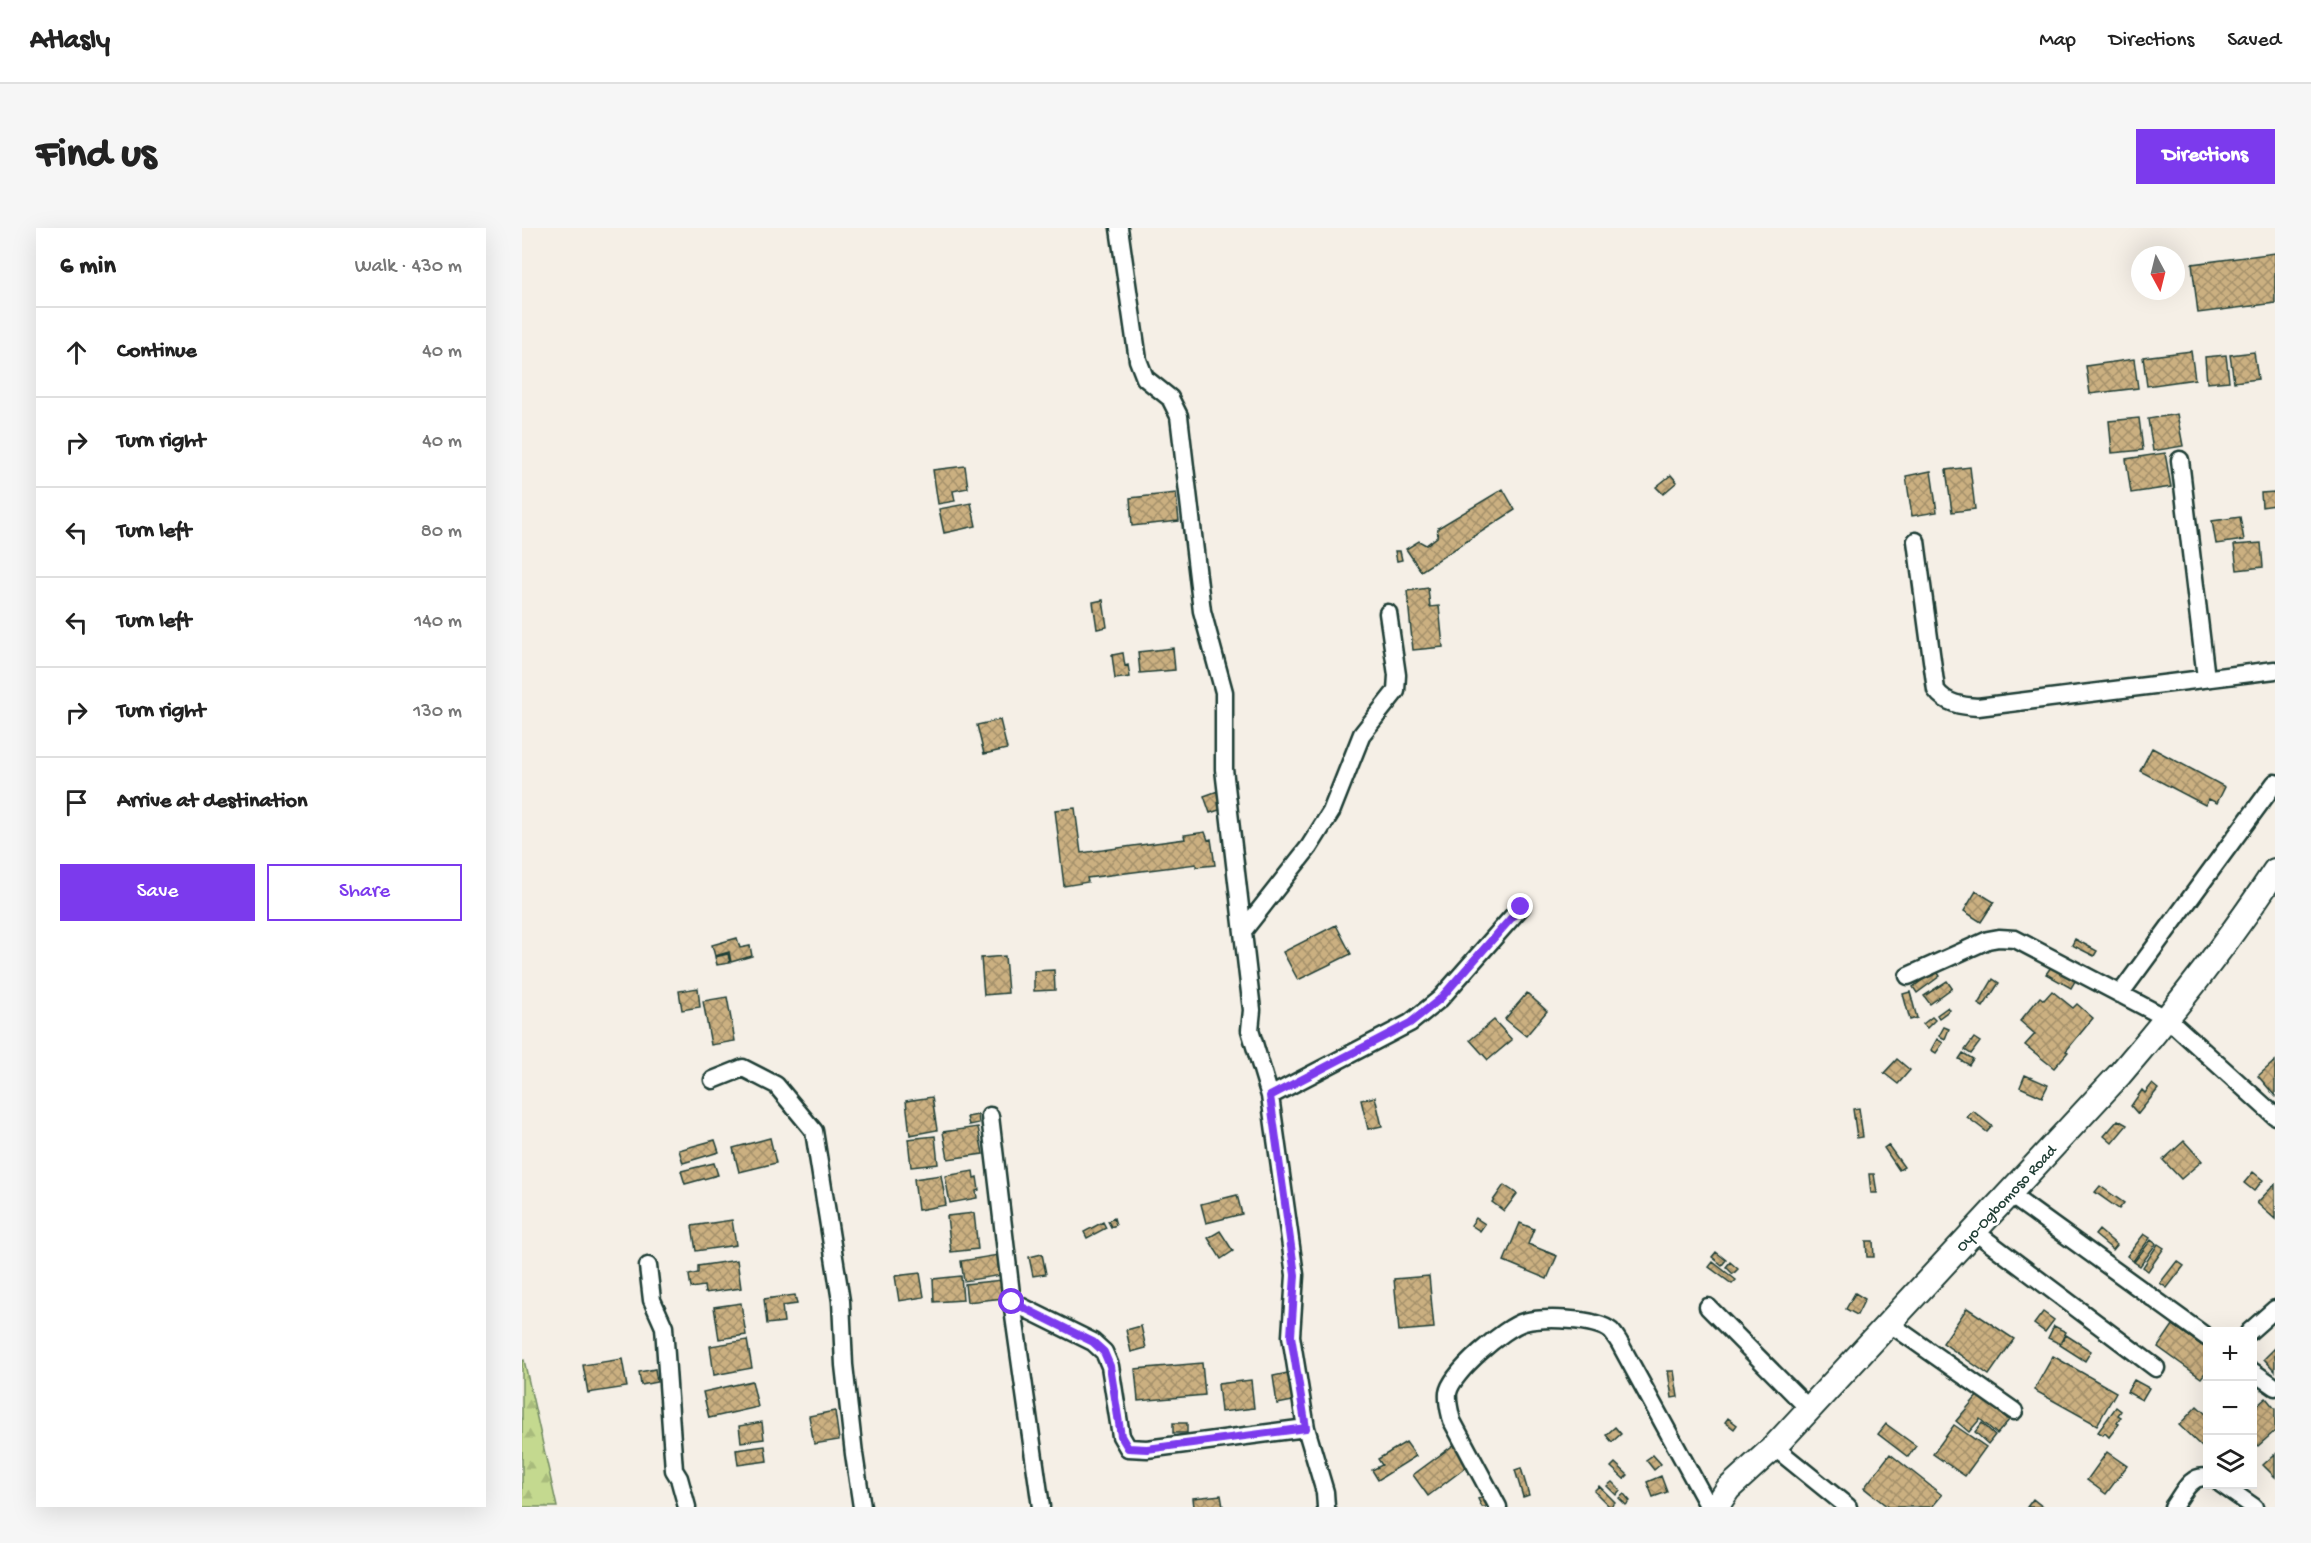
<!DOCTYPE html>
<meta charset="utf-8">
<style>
body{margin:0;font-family:"Gochi Hand",sans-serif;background:#f6f6f6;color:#222}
.controls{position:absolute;right:18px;bottom:18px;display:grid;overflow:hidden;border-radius:0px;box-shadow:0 6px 24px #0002}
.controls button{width:54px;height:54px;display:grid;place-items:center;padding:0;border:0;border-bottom:2px solid #e0e0e0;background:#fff;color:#222;font:30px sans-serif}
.compass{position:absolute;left:1609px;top:18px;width:54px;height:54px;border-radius:50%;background:#fff;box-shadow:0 6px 24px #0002;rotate:173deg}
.stop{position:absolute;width:18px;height:18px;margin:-14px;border:4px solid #7c3aed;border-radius:50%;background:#fff}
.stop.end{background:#7c3aed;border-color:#fff;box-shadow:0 2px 6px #0008}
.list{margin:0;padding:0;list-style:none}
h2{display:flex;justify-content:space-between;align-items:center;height:78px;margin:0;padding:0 24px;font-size:26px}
h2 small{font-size:20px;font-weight:400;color:#767676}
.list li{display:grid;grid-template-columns:39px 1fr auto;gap:18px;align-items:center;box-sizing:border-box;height:90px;padding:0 24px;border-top:2px solid #e0e0e0}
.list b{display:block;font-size:22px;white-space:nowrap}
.list em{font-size:20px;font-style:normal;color:#767676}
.actions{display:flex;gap:12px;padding:18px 24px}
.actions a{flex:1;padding:14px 0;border:2px solid #7c3aed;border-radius:0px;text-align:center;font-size:21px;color:#7c3aed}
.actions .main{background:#7c3aed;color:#fff}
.icon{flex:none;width:33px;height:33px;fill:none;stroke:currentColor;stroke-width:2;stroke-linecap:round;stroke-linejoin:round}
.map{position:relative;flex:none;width:1753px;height:1279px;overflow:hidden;border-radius:0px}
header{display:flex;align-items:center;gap:36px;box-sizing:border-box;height:84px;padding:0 30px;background:#fff;border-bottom:2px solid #e0e0e0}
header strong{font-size:28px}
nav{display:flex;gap:33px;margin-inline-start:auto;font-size:21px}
.intro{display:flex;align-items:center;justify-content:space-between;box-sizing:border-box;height:144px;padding:0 36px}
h1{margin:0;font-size:42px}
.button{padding:15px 27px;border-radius:0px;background:#7c3aed;color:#fff;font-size:21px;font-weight:700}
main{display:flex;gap:36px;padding:0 36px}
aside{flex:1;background:#fff;border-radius:0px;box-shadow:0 6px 24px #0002}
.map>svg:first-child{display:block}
.forest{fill:url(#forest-firs);stroke:#728b62;stroke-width:1.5}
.building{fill:url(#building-cross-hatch);stroke:#1f3d34;stroke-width:1.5}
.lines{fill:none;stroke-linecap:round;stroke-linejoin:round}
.minor-casing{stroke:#1f3d34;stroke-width:21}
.highway-casing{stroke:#1f3d34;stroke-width:28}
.minor{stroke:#fff;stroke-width:16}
.highway{stroke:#fff;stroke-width:24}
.route{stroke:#7c3aed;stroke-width:8}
.labels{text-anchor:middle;stroke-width:6;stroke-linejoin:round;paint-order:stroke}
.street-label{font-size:16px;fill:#1f3d34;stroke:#fff}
</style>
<header>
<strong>Atlasly</strong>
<nav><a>Map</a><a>Directions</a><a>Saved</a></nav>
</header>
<div class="intro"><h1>Find us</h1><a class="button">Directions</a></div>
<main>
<aside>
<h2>6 min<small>Walk · 430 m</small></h2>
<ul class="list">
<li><svg class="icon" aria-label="ahead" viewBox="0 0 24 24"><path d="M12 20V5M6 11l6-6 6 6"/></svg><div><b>Continue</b></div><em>40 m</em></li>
<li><svg class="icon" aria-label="right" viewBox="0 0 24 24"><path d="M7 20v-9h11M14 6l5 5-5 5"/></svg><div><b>Turn right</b></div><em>40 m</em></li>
<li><svg class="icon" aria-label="left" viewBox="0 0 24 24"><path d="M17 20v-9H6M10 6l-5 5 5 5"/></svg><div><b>Turn left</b></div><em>80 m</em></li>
<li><svg class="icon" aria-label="left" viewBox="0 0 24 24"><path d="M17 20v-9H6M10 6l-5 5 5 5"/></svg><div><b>Turn left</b></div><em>140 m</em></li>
<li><svg class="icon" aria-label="right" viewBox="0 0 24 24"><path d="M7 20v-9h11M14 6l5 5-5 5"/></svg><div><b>Turn right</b></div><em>130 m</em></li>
<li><svg class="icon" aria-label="arrive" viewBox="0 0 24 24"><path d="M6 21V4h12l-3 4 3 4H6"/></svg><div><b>Arrive at destination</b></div></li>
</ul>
<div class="actions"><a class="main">Save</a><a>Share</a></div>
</aside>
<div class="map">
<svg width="1753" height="1279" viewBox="0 0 1753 1279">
<defs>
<pattern id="forest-firs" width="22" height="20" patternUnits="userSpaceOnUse" patternTransform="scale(1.5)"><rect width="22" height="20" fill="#c4d98f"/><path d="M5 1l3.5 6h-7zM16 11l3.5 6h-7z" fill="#a8bb7c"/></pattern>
<pattern id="building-cross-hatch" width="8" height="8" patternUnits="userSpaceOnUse" patternTransform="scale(1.5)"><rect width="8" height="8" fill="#cbb081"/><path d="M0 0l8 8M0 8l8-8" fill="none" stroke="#a4906a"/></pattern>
</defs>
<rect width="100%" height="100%" fill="#f5efe6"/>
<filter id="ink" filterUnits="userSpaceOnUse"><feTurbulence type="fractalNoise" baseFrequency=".0167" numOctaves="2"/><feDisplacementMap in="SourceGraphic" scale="12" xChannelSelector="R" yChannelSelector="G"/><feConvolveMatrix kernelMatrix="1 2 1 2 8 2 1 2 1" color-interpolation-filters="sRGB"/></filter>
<g filter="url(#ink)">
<path class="forest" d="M2,1132L35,1279H0V1133Z"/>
<path class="building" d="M1753,25V75L1676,85L1670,36Z
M1669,123L1673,151L1625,158L1621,129Z
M1732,124L1736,151L1712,154L1708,127Z
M1704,127L1707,153L1685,155L1683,129Z
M1612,131L1616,160L1568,166L1564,138Z
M1655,186L1661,218L1631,223L1626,191Z
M1617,190L1621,222L1590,225L1587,193Z
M1643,225L1649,259L1609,265L1604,231Z
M443,238L446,260L431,263L433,273L416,276L411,242Z
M1448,239L1453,281L1430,284L1424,242Z
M1409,243L1415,284L1390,288L1384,248Z
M1149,247L1155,254L1141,266L1134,259Z
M981,261L993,282L899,343L884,321L897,313L904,317L915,309L916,300Z
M1753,264V277L1740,279L1739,265Z
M654,265L657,293L610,298L608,270Z
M449,275L454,298L422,305L417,281Z
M1718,289L1722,312L1694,316L1690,293Z
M1739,315L1741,339L1715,342L1712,317Z
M873,323H878L880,332L875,333Z
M906,360L908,379L917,378L921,419L891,422L885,363Z
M581,372L585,399L575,401L571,374Z
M651,420L653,442L618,445L616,424Z
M601,425L603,438L606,437L608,449L593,451L590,427Z
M478,492L485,521L462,526L455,497Z
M1630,520L1703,559L1695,575L1687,571L1683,577L1618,543Z
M696,563L703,580L688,585L682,568Z
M553,580L559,625L663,611L662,607L683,604L686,612L689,611L693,637L674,639V636L565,650L566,654L542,658L533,582Z
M1454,663L1472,674L1459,694L1442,683Z
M814,697L829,726L776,752L761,724Z
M215,710L218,720L228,718L230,728L209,734L207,724L193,728L190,717Z
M1553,711L1575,723L1572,728L1550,717Z
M206,726L208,735L195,737L193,729Z
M483,728L486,765L462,767L459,730Z
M1529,739L1553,753L1549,760L1524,746Z
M532,742L533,762L512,763V743Z
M1414,742L1418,748L1395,765L1391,759Z
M1471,751L1477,755L1461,779L1456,776Z
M1425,753L1430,760L1408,776L1402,768Z
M176,760L178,779L160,782L157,763Z
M1530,763L1551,780L1555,776L1571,790L1544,823L1546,824L1532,840L1503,817L1513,806L1498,793L1518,769L1522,772Z
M1388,764L1395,790L1388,792L1381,766Z
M1005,765L1025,783L1004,808L983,791Z
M205,769L213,813L189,817L181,773Z
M1426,779L1428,782L1417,790L1415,787Z
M1410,789L1413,792L1405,800L1401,796Z
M972,792L990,812L966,832L948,812Z
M1422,799L1427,801L1423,811L1417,808Z
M1452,810L1458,814L1449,826L1443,822Z
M1415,811L1421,815L1414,825L1409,822Z
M1441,825L1451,831L1447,837L1437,831Z
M1375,831L1388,842L1376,856L1362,845Z
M1753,833V868L1736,848Z
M1503,847L1526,857L1520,869L1498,859Z
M1630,856L1636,861L1616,886L1609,878L1620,862L1623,865Z
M410,869L415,902L388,907L384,873Z
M853,869L860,898L846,901L839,872Z
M1337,880L1341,909L1335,910L1331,881Z
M1451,883L1470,898L1465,904L1445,889Z
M456,887L457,895L447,897L445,889Z
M1596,892L1605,897L1590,915L1582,908Z
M456,899L461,926L426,931L421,904Z
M413,908L416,936L389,939L386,911Z
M248,910L254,935L217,944L211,920Z
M193,912L197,924L161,935L157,922Z
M1662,913L1680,933L1659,951L1641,932Z
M1366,917L1382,939L1377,942L1362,920Z
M192,935L196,947L163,956L159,943Z
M451,943L452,950L455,949L457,962L454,963L455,970L428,975L423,948Z
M1731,944L1741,952L1732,963L1722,955Z
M1347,946H1352L1355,965H1349Z
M419,947L424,977L396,982L392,951Z
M1753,956V991L1735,975Z
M982,957L995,966L982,983L970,974Z
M1578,958L1602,975L1597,981L1573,964Z
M715,967L720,986L684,995L679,976Z
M452,985L456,1021L429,1024L425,988Z
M592,990L594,997L589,999L586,993Z
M954,990L963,996L958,1003L949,997Z
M210,992L214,1017L174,1023L170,998Z
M581,994L584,1000L565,1010L562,1004Z
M998,995L1012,1001L1006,1016L1035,1028L1025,1051L982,1033Z
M1577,1002L1595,1017L1591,1022L1573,1007Z
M698,1003L711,1023L699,1031L686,1010Z
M1622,1006L1628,1010L1611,1033L1605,1028Z
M1629,1012L1634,1016L1618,1038L1612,1034Z
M1344,1013H1351L1352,1029H1345Z
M1636,1016L1642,1020L1626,1043L1621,1039Z
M1194,1024L1204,1032L1200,1037L1190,1029Z
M520,1026L524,1046L511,1048L507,1029Z
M476,1027L480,1047L442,1053L439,1033Z
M215,1032L219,1060L183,1065L182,1058L169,1060L167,1047L176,1045V1038Z
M1655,1033L1662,1038L1645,1060L1638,1055Z
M1191,1034L1214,1052L1210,1056L1187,1039Z
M1208,1034L1216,1041L1211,1046L1204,1039Z
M398,1045L402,1069L377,1073L373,1048Z
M439,1048L441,1072L412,1074L411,1051Z
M907,1048L912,1100L877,1103L872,1051Z
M480,1052L482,1070L445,1074L443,1056Z
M1333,1065L1343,1071L1335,1087L1324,1081Z
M273,1067L275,1076L260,1078L262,1094L245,1096L242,1071Z
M219,1075L224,1107L197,1111L192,1079Z
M1445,1080L1492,1111L1467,1147L1421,1115Z
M1521,1084L1532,1092L1523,1104L1512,1096Z
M1651,1097L1686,1122V1141L1679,1150L1636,1119Z
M619,1098L624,1120L609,1124L604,1102Z
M1532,1098L1544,1104L1538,1116L1526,1110Z
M1544,1107L1569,1123L1563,1133L1538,1117Z
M225,1112L230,1140L192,1147L188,1118Z
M1753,1120V1143L1742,1131Z
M1531,1128L1594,1164L1575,1197L1512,1162Z
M100,1131L105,1159L66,1165L61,1137Z
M680,1135L683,1167L616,1173L613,1141Z
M133,1141L135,1154L119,1157L117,1144Z
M1146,1143H1152L1156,1169L1150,1170Z
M766,1145L771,1173L755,1176L751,1148Z
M729,1152L732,1180L699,1184L696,1156Z
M1612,1152L1627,1160L1620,1172L1605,1164Z
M230,1153L236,1179L187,1190L181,1164Z
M1456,1167L1487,1192L1475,1206L1458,1191L1447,1204L1434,1193Z
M1744,1170L1753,1181V1203L1736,1218L1730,1212V1182Z
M1675,1178L1686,1188V1218L1682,1221L1657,1197Z
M1594,1179L1599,1183L1596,1187L1599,1189L1595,1195L1597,1196L1587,1209L1583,1205L1581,1207L1576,1204Z
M313,1183L317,1212L292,1216L287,1188Z
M1206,1190L1215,1197L1212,1201L1203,1194Z
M240,1194L242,1211L219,1214L217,1198Z
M651,1195H665V1205H651Z
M1460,1195L1473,1207L1466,1216L1453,1204Z
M1364,1196L1394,1218L1386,1229L1356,1206Z
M1432,1197L1464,1219L1443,1248L1411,1226Z
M1093,1199L1099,1206L1090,1214L1084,1207Z
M884,1214L894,1228L856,1252L850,1242L860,1237L856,1231Z
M933,1216L948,1236L906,1268L891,1247Z
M243,1218L245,1233L216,1237L214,1222Z
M1585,1224L1605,1238L1584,1266L1565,1252Z
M1368,1226L1420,1267L1410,1279H1366L1342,1260Z
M1753,1226V1249L1741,1237Z
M1131,1227L1139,1236L1132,1242L1124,1232Z
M1093,1235L1106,1247L1102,1251L1089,1239Z
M999,1240L1007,1267L1001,1269L993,1242Z
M1139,1248L1145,1264L1131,1269L1125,1254Z
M1090,1254L1098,1262L1094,1267L1085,1258Z
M1077,1258L1093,1274L1088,1279L1072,1263Z
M1102,1266L1108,1273L1104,1277L1097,1270Z
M699,1267L701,1279H672L671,1270Z
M963,1268L968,1279H960L956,1271Z
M1511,1271L1521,1279H1505Z"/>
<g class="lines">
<g class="minor-casing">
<path id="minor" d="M597,0L616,132L623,150L648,170L657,188L680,383L702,464V541L730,782L728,802L748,868L773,1047L769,1108L784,1200L803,1264L804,1279
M1658,232L1684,450
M1394,313L1414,462C1424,476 1440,478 1456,479L1753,442
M721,703L787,619L809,584L840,506L874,463L875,447L866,385
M1386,748L1466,712L1477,710L1493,711L1646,791L1753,888
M1598,766L1753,555
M191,852L221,840L254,857L292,903L319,1073L322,1137L332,1226L340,1279
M748,868L888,795L918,771L999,679
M468,888L490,1074L519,1279
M1487,966L1686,1110
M1452,1003L1634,1140
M126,1038L130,1072L142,1099L152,1242L157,1250L165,1279
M490,1074L571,1114L582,1124L588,1138L599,1208L606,1220L625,1221L784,1200
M1186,1079L1287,1181
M1367,1095L1492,1183
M1727,1104L1753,1081
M1730,1143L1753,1159
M1252,1219L1326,1279
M1699,1256L1732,1279
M976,1279L930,1193C928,1184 925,1175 926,1165C929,1145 983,1099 1002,1094C1022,1089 1073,1090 1089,1103C1092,1106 1095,1111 1097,1114L1187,1279
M1651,1279C1660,1267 1669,1245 1686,1250"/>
</g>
<g class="highway-casing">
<path id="highway" d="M1194,1279L1206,1261L1252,1219L1598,846C1654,781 1706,714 1753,643"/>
</g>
<use href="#minor" class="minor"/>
<use href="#highway" class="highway"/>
</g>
</g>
<g class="lines" filter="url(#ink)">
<path class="route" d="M490,1074L571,1114L582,1124L588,1138L599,1208L606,1220L625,1221L784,1200L769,1108L773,1047L748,868L888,795L918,771L999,679"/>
</g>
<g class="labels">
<g class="street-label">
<text transform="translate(1483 969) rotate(-47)" y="6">Oyo-Ogbomoso Road</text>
</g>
</g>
</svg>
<div class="controls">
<button>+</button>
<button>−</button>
<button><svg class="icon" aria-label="layers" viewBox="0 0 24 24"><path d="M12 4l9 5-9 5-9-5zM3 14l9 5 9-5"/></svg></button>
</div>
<svg class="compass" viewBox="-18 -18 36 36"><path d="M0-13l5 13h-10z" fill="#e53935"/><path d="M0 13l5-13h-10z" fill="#767676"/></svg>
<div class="stop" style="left:490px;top:1074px"></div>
<div class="stop end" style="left:999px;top:679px"></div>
</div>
</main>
